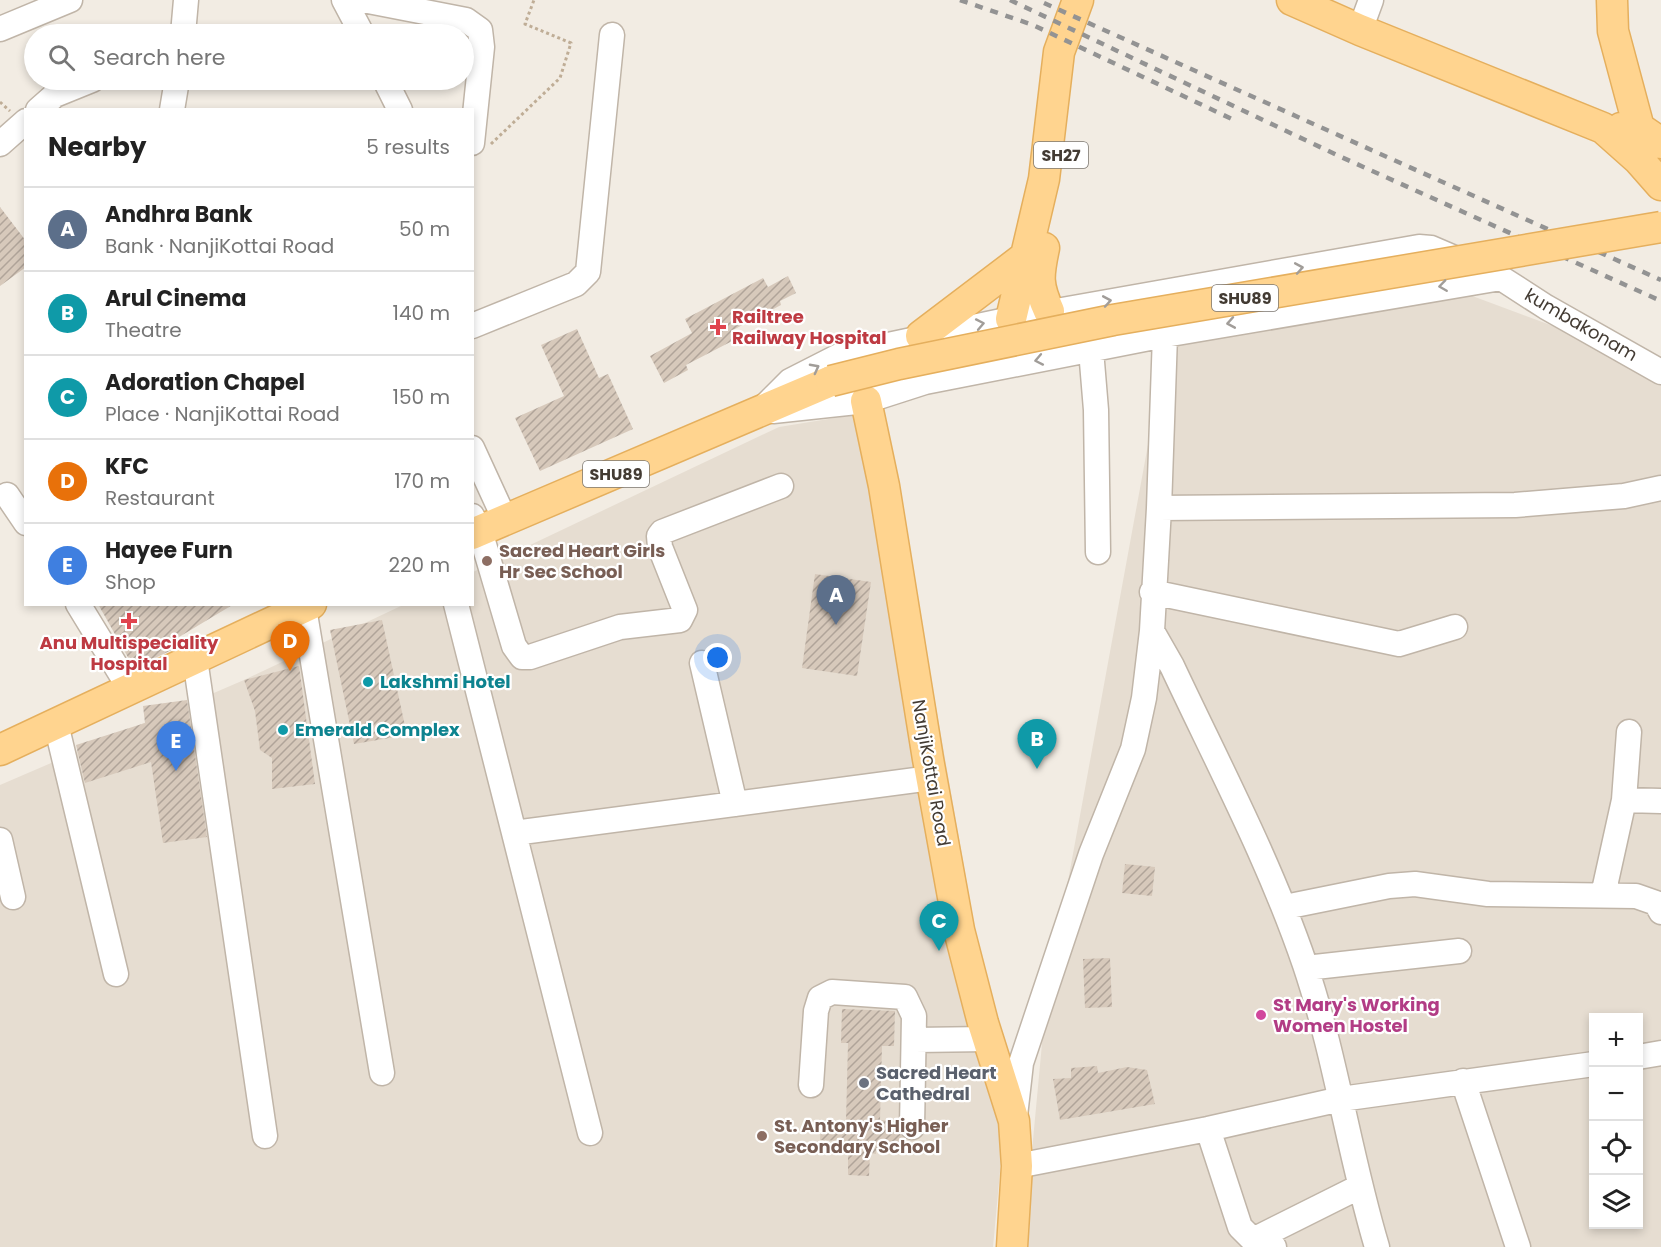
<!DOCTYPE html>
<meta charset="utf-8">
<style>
body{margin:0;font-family:Poppins,sans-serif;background:#f2f2f2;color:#222}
.controls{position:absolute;right:18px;bottom:18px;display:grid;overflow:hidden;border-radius:0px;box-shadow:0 3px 9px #0003}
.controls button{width:54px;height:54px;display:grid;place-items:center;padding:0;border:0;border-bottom:2px solid #e0e0e0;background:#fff;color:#222;font:30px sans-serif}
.you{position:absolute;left:718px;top:658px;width:21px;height:21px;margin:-15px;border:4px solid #fff;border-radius:50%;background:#1a73e8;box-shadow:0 0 0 9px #1a73e833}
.badge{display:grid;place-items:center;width:39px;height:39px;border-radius:50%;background:#fe1b0e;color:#fff;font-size:20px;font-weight:700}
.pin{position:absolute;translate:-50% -50px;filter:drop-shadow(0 2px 3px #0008)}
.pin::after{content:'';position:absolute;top:32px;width:21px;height:18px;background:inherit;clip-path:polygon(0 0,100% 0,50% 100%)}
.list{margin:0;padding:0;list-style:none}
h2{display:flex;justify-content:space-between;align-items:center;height:78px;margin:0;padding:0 24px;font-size:26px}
h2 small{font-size:20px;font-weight:400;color:#767676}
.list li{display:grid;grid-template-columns:39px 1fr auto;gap:18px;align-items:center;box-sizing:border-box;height:84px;padding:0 24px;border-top:2px solid #e0e0e0}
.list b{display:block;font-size:22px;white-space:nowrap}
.list p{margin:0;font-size:20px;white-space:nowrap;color:#767676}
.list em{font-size:20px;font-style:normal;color:#767676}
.icon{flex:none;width:33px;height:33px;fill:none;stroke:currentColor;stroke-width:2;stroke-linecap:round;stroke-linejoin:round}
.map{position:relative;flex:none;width:1661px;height:1247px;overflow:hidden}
.search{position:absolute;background:#fff;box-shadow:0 3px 9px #0003;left:24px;top:24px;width:450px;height:66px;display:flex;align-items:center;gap:15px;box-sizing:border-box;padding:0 21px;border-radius:33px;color:#767676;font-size:22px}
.panel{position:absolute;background:#fff;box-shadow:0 3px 9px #0003;left:24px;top:108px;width:450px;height:498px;border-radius:0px}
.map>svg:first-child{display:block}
.residential{fill:#e6ddd1;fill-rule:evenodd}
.building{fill:url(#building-hatch)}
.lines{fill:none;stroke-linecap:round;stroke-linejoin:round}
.minor-casing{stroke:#c0b5a8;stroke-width:27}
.major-casing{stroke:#e5af5d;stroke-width:33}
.path{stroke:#bfad96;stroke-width:3;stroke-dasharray:3 3;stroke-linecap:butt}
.minor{stroke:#fff;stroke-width:24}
.major{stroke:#ffd48f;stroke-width:30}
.rail{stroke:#939393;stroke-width:4.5;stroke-dasharray:8 8;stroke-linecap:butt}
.major-bridge-casing{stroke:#e5af5d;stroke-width:33;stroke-linecap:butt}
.major-bridge{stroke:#ffd48f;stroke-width:30}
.oneway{stroke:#a19d99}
.health-dot{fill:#e0444e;stroke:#fff;stroke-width:2}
.education-dot{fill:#8d6e63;stroke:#fff;stroke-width:2}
.culture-dot{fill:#0f9aa8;stroke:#fff;stroke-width:2}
.hotel-dot{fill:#d1479c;stroke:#fff;stroke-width:2}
.worship-dot{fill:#6b7280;stroke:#fff;stroke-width:2}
.labels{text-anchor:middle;stroke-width:4.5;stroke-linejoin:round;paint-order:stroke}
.shield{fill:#fff;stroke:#7b7670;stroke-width:1.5}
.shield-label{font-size:16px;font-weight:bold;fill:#433b33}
.health-label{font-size:18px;font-weight:bold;fill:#be3a42;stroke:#fff;text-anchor:start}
.street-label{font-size:18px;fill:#433b33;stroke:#fff}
.education-label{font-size:18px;font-weight:bold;fill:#785e54;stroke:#fff;text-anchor:start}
.culture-label{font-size:18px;font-weight:bold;fill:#0d838f;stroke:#fff;text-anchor:start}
.hotel-label{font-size:18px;font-weight:bold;fill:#b23c85;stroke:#fff;text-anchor:start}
.worship-label{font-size:18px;font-weight:bold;fill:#5b616d;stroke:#fff;text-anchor:start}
</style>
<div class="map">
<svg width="1661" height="1247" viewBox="0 0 1661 1247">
<defs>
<pattern id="building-hatch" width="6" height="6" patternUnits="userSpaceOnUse" patternTransform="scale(1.5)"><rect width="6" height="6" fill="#d7c9bb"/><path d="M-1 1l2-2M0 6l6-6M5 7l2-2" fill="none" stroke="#b0a499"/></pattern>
</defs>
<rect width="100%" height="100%" fill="#f2ece3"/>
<path class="residential" d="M1467,294L1661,366V1247H1023L1046,1001L1167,341ZM1594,1018H1638V1224H1594Z
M884,410L1006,1107L993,1247H0V785L244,680L403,605L472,604L473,572L779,427Z"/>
<path class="building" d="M0,207L26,241V267L0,286Z
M788,276L796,293L780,301L781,305L733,330L738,338L686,365L688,370L664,383L650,356L692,333L685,319L763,278L768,287Z
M577,329L599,378L608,374L633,429L540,471L515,418L564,396L541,345Z
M815,574L871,582L857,676L802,668Z
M98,604H234L174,640L178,647L134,668Z
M382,620L407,735L354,744L330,630Z
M299,666L315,784L272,789V758L260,750L255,711L244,680Z
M187,700L207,837L163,843L151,762L85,783L76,745L145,723L143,706Z
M1125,864L1155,867L1152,896L1122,893Z
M933,912L939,919V943L927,924Z
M1110,958L1112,1007L1085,1008L1083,959Z
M842,1009L895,1011L894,1046H882L880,1120L898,1121L899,1133L905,1139L904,1149L876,1148V1154L870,1153L869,1176L848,1175V1153H843V1141L820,1140L821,1120L846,1121L848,1043H841Z
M1097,1066L1098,1073L1127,1067L1147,1070L1155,1104L1060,1120L1053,1079L1071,1078V1068Z"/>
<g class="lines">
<g class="minor-casing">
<path id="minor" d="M344,0L362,34
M363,0L466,20L480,30L482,47L472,143
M0,29L70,0
M1360,30L1371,0
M183,34L186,0
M385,80L400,110
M38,110L55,95L92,80
M172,110L177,80
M0,144L26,121
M472,326L576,284L588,272L612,35
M1091,350L1096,410L1098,552
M767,404L790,381L841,355L1011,319L1419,247L1431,248L1501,278L1546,307L1661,372
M773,411L866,401L925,382L1165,335L1501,278
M472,448L506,522
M7,495L26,523
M1159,508L1515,505L1624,496L1661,488
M472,516L480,531L514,646L522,657H530L620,627L680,620L685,610L660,547L659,536L662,532L781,486
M1152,592L1399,644L1455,627
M78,604L130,689
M456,604L590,1133
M304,608L382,1073
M1152,631L1172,666C1218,764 1270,862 1305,965C1336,1057 1349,1154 1377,1247
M195,659L265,1136
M702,663L735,804
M56,724L116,974
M1624,800L1661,801
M514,833L931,778
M0,840L13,897
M1603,895L1624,800L1629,732
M1285,907L1389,886L1415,884L1488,894L1636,896L1656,903L1661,912
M1306,968L1459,951
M915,1040L988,1039
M1638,1057L1661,1053
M1463,1081L1518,1247
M811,1085L816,1011L820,998L832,992L905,997L914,1016L912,1127
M1015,1116L1021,1063L1091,854L1133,749L1144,698L1152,631L1159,508L1165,335L1157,294
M1208,1129L1240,1227L1253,1240L1274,1247
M1017,1166L1208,1129L1341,1099L1594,1064
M1253,1240L1359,1187"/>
</g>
<g class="major-casing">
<path id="major" d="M1292,0L1360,30L1603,128L1639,160L1661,185
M1612,0L1613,31L1639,128
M1621,128H1639L1661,143
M1044,248C1038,276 1037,285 1049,311
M1011,319L1044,179L1059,52L1078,0
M921,336L1025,257
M866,401L884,486L928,759L959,930L983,1023L1014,1121L1017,1166L1012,1247
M472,534L831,381
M0,750L311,604"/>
</g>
<path class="path" d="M0,102L10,111
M491,144L560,78L571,43L525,24L534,0"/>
<use href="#minor" class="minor"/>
<use href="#major" class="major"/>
<path class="rail" d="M960,0L1033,25L1234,120
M1010,0L1339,156L1661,301
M1044,3L1661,280"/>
<g class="major-bridge-casing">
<path id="major-bridge" d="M831,381L899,364L1113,320L1661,227"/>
</g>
<use href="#major-bridge" class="major-bridge"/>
</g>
<defs><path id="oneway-chevron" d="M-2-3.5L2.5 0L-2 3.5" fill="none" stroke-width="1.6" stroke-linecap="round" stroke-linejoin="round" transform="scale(1.5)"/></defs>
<g class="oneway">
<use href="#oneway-chevron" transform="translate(1299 268) rotate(-10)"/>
<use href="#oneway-chevron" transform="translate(1443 286) rotate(172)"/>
<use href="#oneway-chevron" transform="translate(1107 301) rotate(-10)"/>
<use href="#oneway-chevron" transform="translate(1231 323) rotate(170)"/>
<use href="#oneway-chevron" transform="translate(980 324) rotate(-11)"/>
<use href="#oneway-chevron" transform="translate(1039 360) rotate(169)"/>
<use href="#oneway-chevron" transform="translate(815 368) rotate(-28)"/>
</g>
<g class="health-dot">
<path d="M715 318h6v6h6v6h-6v6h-6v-6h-6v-6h6z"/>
<path d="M126 612h6v6h6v6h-6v6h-6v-6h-6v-6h6z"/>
</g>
<g class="education-dot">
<circle cx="487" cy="561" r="6"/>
<circle cx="762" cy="1136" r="6"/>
</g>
<g class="culture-dot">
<circle cx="368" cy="682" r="6"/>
<circle cx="283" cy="730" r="6"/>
</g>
<circle class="hotel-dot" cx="1261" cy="1015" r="6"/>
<circle class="worship-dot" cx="864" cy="1083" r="6"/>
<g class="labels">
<g class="shield">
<rect x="1034" y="142" width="54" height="26" rx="4.5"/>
<rect x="1212" y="285" width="66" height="26" rx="4.5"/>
<rect x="583" y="461" width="66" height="26" rx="4.5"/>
</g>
<g class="shield-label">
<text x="1061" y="161">SH27</text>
<text x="1245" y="304">SHU89</text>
<text x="616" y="480">SHU89</text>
</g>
<g class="health-label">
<text x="732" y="323">Railtree<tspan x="732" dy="21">Railway Hospital</tspan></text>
<text x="129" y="649" text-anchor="middle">Anu Multispeciality<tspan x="129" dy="21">Hospital</tspan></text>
</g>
<g class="street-label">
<text transform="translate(1581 325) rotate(30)" y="6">kumbakonam</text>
<text transform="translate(931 773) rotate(80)" y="6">NanjiKottai Road</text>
</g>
<g class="education-label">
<text x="499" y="557">Sacred Heart Girls<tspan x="499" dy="21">Hr Sec School</tspan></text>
<text x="774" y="1132">St. Antony's Higher<tspan x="774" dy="21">Secondary School</tspan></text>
</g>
<g class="culture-label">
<text x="380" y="688">Lakshmi Hotel</text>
<text x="295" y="736">Emerald Complex</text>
</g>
<g class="hotel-label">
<text x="1273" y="1011">St Mary's Working<tspan x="1273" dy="21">Women Hostel</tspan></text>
</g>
<g class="worship-label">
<text x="876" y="1079">Sacred Heart<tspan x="876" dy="21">Cathedral</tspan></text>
</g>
</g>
</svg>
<div class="controls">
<button>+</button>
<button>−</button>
<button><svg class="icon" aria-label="locate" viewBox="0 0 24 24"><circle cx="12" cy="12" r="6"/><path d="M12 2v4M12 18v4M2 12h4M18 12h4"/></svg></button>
<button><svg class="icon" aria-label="layers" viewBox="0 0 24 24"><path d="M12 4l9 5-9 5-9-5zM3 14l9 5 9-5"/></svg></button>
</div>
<div class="you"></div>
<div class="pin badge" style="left:836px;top:625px;background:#5c6f8a">A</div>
<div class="pin badge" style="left:1037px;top:769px;background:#0f9aa8">B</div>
<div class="pin badge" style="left:939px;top:951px;background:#0f9aa8">C</div>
<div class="pin badge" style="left:290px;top:671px;background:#e8710a">D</div>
<div class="pin badge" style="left:176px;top:771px;background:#3f7fe0">E</div>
<div class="search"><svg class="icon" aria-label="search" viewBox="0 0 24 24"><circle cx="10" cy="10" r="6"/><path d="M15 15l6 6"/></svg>Search here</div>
<section class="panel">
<h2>Nearby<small>5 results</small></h2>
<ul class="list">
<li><span class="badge" style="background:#5c6f8a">A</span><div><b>Andhra Bank</b><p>Bank · NanjiKottai Road</p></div><em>50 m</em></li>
<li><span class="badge" style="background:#0f9aa8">B</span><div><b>Arul Cinema</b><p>Theatre</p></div><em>140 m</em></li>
<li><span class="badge" style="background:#0f9aa8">C</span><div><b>Adoration Chapel</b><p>Place · NanjiKottai Road</p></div><em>150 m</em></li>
<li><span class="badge" style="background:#e8710a">D</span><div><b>KFC</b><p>Restaurant</p></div><em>170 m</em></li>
<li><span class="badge" style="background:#3f7fe0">E</span><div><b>Hayee Furn</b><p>Shop</p></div><em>220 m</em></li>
</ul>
</section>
</div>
